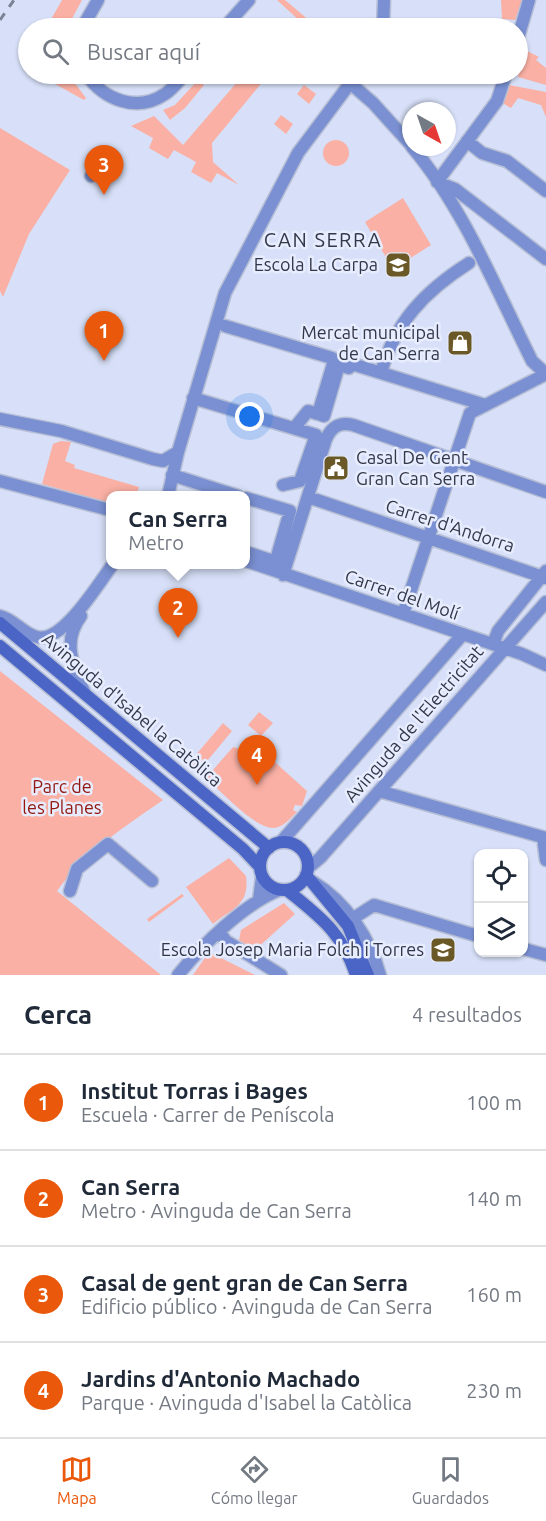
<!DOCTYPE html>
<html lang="es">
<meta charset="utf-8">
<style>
body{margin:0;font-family:Ubuntu,sans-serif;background:#f6f6f7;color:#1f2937}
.controls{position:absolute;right:18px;bottom:18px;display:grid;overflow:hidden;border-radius:12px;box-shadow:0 2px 4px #0004}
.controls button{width:54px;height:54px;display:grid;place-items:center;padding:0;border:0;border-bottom:2px solid #e0e1e3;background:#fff;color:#1f2937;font:30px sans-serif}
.compass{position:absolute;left:402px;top:102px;width:54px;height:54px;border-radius:50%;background:#fff;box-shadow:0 2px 4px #0004;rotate:140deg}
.you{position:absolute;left:250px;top:417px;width:21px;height:21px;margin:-15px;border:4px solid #fff;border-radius:50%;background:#1a73e8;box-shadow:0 0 0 9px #1a73e833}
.badge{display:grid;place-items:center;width:39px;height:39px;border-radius:50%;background:#ea580c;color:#fff;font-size:20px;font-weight:700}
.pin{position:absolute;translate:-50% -50px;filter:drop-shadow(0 2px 3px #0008)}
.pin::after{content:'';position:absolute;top:32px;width:21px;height:18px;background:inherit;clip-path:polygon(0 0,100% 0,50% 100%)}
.popup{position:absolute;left:106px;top:491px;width:144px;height:78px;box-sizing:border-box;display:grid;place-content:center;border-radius:12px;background:#fff;filter:drop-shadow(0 2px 4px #0005);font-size:20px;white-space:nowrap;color:#747a83}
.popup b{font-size:22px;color:#1f2937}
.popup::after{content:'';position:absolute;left:50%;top:100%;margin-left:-12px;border:12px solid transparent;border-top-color:#fff}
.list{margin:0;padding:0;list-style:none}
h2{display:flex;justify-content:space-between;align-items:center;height:78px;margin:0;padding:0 24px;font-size:26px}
h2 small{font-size:20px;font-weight:400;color:#747a83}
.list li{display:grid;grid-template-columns:39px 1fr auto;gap:18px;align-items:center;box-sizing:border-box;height:96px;padding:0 24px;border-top:2px solid #e0e1e3}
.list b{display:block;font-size:22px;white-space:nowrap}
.list p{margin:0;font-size:20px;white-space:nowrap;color:#747a83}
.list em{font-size:20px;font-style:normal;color:#747a83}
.icon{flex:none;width:33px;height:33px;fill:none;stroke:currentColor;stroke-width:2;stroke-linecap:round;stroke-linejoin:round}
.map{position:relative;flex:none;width:546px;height:975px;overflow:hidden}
.search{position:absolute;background:#fff;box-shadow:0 2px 4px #0004;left:18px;right:18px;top:18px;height:66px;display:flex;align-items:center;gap:15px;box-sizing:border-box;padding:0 21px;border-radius:33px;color:#747a83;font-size:22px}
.sheet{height:462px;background:#fff}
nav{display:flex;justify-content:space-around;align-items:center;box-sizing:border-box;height:84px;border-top:2px solid #e0e1e3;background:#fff;font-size:16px;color:#747a83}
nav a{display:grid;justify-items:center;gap:3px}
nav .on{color:#ea580c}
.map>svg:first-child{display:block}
.green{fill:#fab0a4}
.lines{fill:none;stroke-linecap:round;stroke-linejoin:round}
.street-casing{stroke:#b6bed5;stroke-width:15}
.secondary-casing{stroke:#b6bed5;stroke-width:15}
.street{stroke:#7a90d2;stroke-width:12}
.secondary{stroke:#4b65c7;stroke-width:12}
.rail{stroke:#7b8296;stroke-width:3;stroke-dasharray:8 8;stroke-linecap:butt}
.labels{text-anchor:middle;stroke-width:5;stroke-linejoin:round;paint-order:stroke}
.poi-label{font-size:18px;fill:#333848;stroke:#e7edfe;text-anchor:end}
.street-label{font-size:18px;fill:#333848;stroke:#e7edfe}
.park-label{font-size:18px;fill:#931910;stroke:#e7edfe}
.neighbourhood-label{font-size:20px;letter-spacing:1.5px;fill:#333848;stroke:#e7edfe}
</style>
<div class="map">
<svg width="546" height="975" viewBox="0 0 546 975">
<rect width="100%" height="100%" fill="#d7e0f8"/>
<path class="green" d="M62,0H82L67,28H46Z
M277,0H285L311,22L305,28H298L302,23Z
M501,0H522L515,20L502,19Z
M527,51L539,57L536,60L546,68V85L518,77L521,61Z
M37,74H68L86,98L84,100Z
M244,74H269L212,143L213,162L239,185L217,173L211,183L191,172L196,162L174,150L168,159L149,148L153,138L131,126L154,116L183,145Z
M198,80L204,85L185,108L170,120L163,110L175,105Z
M304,85L316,94L309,104L297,94Z
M509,85L546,92V117L541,105L518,98L511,108L501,102Z
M281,115L293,124L286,134L274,124Z
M0,128L70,170L29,234L3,297L0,291Z
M323 153a13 13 0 1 1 26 0a13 13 0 1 1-26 0Z
M403,198L431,245L393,269L365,222Z
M61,441L71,442L65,461L75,465L74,468L139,487L137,493H149L148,495L110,496V503L42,484L53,444Z
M0,671L163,800C123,828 86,851 57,891L161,975H0Z
M259,712L273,723L261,736L248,725Z
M223,723L232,731L198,772L188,764Z
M233,747L268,756L307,791L302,806L295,805L293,810L297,812C290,818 284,827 274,828C255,829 221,791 206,778Z
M229,858L246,876C250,906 231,909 213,924L186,887Z
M182,894L184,896L149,922L147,919Z
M284,903L295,914L255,950L239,940L241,930Z
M209,952L255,975H193Z"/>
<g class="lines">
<g class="street-casing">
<path id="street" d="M82,28L98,0
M224,28L249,0
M383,28L384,0
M518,38L529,0
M86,74C104,100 137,113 165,94C173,89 179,80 186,74
M506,74L497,101L437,182L455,189L546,259
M350,83L373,103L411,145
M467,141L482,153L507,161L546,191
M412,147C463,207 497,291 532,361L546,374
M91,176L104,156
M225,326L332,358L333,364
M381,373C395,322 425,291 469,263
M193,398L316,435L300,481L283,485
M0,419L61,431L153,459L163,461L178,452
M295,427L308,411L318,414L333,364H336L321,415L324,416L339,365L349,368L352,364L485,405
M172,475L238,496
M0,481L110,510
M168,496L178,452L225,293L298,153L357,74
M308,497L546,578
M246,498L290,511L274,567
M246,552L276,562
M246,561L522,654L546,665
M283,575L326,439C332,426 340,422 353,425L546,492
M403,614L470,413L546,374
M0,616C14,619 23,634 37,637C62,644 99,583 113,564
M81,616C61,642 74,667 85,694
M493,644L498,631L546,571
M379,791L546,838
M543,838L546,860
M281,842L463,634
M308,868L320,858L546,602
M313,882C346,902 370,938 380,975
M70,891L77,869L108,844L152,881
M259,899L262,877
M352,919L374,905L478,936
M220,933L226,941L281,975
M524,949L546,955
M178,975C203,944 243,905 279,890"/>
</g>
<g class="secondary-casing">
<path id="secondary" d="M0,623L269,848
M0,646L243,849L259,866
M260 866a24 24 0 1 1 48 0a24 24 0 1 1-48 0Z
M306,875L348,926L368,975
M287,890C320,917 342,932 356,975"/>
</g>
<use href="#street" class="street"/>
<use href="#secondary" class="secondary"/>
<path class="rail" d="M0,20L14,0"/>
</g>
<defs>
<g id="school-square" transform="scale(1.35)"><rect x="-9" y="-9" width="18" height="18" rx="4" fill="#6a5826" stroke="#e7edfe"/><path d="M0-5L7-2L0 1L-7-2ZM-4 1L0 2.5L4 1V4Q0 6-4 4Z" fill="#fff"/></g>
<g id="shop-square" transform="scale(1.35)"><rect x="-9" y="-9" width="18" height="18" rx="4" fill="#6a5826" stroke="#e7edfe"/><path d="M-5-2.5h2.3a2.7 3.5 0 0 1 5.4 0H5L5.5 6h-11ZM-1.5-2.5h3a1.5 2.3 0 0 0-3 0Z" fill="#fff"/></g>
<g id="civic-square" transform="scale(1.35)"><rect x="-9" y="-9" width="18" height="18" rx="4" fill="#6a5826" stroke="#e7edfe"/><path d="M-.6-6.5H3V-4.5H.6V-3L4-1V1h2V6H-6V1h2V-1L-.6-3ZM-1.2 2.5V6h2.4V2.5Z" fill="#fff"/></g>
</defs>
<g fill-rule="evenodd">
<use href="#school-square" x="398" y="265"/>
<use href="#shop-square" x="460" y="343"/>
<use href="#civic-square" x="336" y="468"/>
<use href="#school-square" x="443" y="950"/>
</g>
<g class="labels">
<g class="poi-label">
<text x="378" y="271">Escola La Carpa</text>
<text x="440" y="339">Mercat municipal<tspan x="440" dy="21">de Can Serra</tspan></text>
<text x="356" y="464" text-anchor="start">Casal De Gent<tspan x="356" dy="21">Gran Can Serra</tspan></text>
<text x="424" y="956">Escola Josep Maria Folch i Torres</text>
</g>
<g class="street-label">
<text transform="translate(450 526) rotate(18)" y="6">Carrer d'Andorra</text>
<text transform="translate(402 595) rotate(19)" y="6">Carrer del Molí</text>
<text transform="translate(132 710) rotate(40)" y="6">Avinguda d'Isabel la Catòlica</text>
<text transform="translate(414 724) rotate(-49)" y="6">Avinguda de l'Electricitat</text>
</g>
<g class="park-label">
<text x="62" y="793">Parc de<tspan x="62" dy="21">les Planes</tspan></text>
</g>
<g class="neighbourhood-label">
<text x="323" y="247">CAN SERRA</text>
</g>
</g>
</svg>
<div class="controls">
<button><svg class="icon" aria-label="locate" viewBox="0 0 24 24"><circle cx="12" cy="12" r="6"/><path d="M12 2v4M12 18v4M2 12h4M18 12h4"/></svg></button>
<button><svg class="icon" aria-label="layers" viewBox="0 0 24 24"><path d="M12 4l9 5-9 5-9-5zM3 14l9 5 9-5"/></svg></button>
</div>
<svg class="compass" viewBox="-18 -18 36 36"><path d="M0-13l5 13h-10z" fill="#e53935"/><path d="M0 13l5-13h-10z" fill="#747a83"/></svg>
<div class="you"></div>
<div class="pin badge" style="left:104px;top:361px">1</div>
<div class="pin badge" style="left:178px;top:638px">2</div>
<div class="popup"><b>Can Serra</b>Metro</div>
<div class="pin badge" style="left:104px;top:195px">3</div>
<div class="pin badge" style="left:257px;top:785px">4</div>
<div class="search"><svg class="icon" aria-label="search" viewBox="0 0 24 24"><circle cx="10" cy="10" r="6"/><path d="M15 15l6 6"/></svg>Buscar aquí</div>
</div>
<section class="sheet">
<h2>Cerca<small>4 resultados</small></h2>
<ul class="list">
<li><span class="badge">1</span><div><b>Institut Torras i Bages</b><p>Escuela · Carrer de Peníscola</p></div><em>100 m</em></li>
<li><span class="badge">2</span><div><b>Can Serra</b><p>Metro · Avinguda de Can Serra</p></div><em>140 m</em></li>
<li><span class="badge">3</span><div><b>Casal de gent gran de Can Serra</b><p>Edificio público · Avinguda de Can Serra</p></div><em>160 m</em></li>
<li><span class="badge">4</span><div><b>Jardins d'Antonio Machado</b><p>Parque · Avinguda d'Isabel la Catòlica</p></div><em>230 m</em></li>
</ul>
</section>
<nav>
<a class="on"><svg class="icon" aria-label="map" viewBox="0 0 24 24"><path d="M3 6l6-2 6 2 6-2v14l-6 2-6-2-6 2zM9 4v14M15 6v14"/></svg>Mapa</a>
<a><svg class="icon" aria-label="directions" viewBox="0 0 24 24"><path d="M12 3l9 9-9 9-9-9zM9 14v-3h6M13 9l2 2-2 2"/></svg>Cómo llegar</a>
<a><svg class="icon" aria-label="saved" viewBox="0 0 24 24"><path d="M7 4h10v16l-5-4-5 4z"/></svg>Guardados</a>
</nav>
